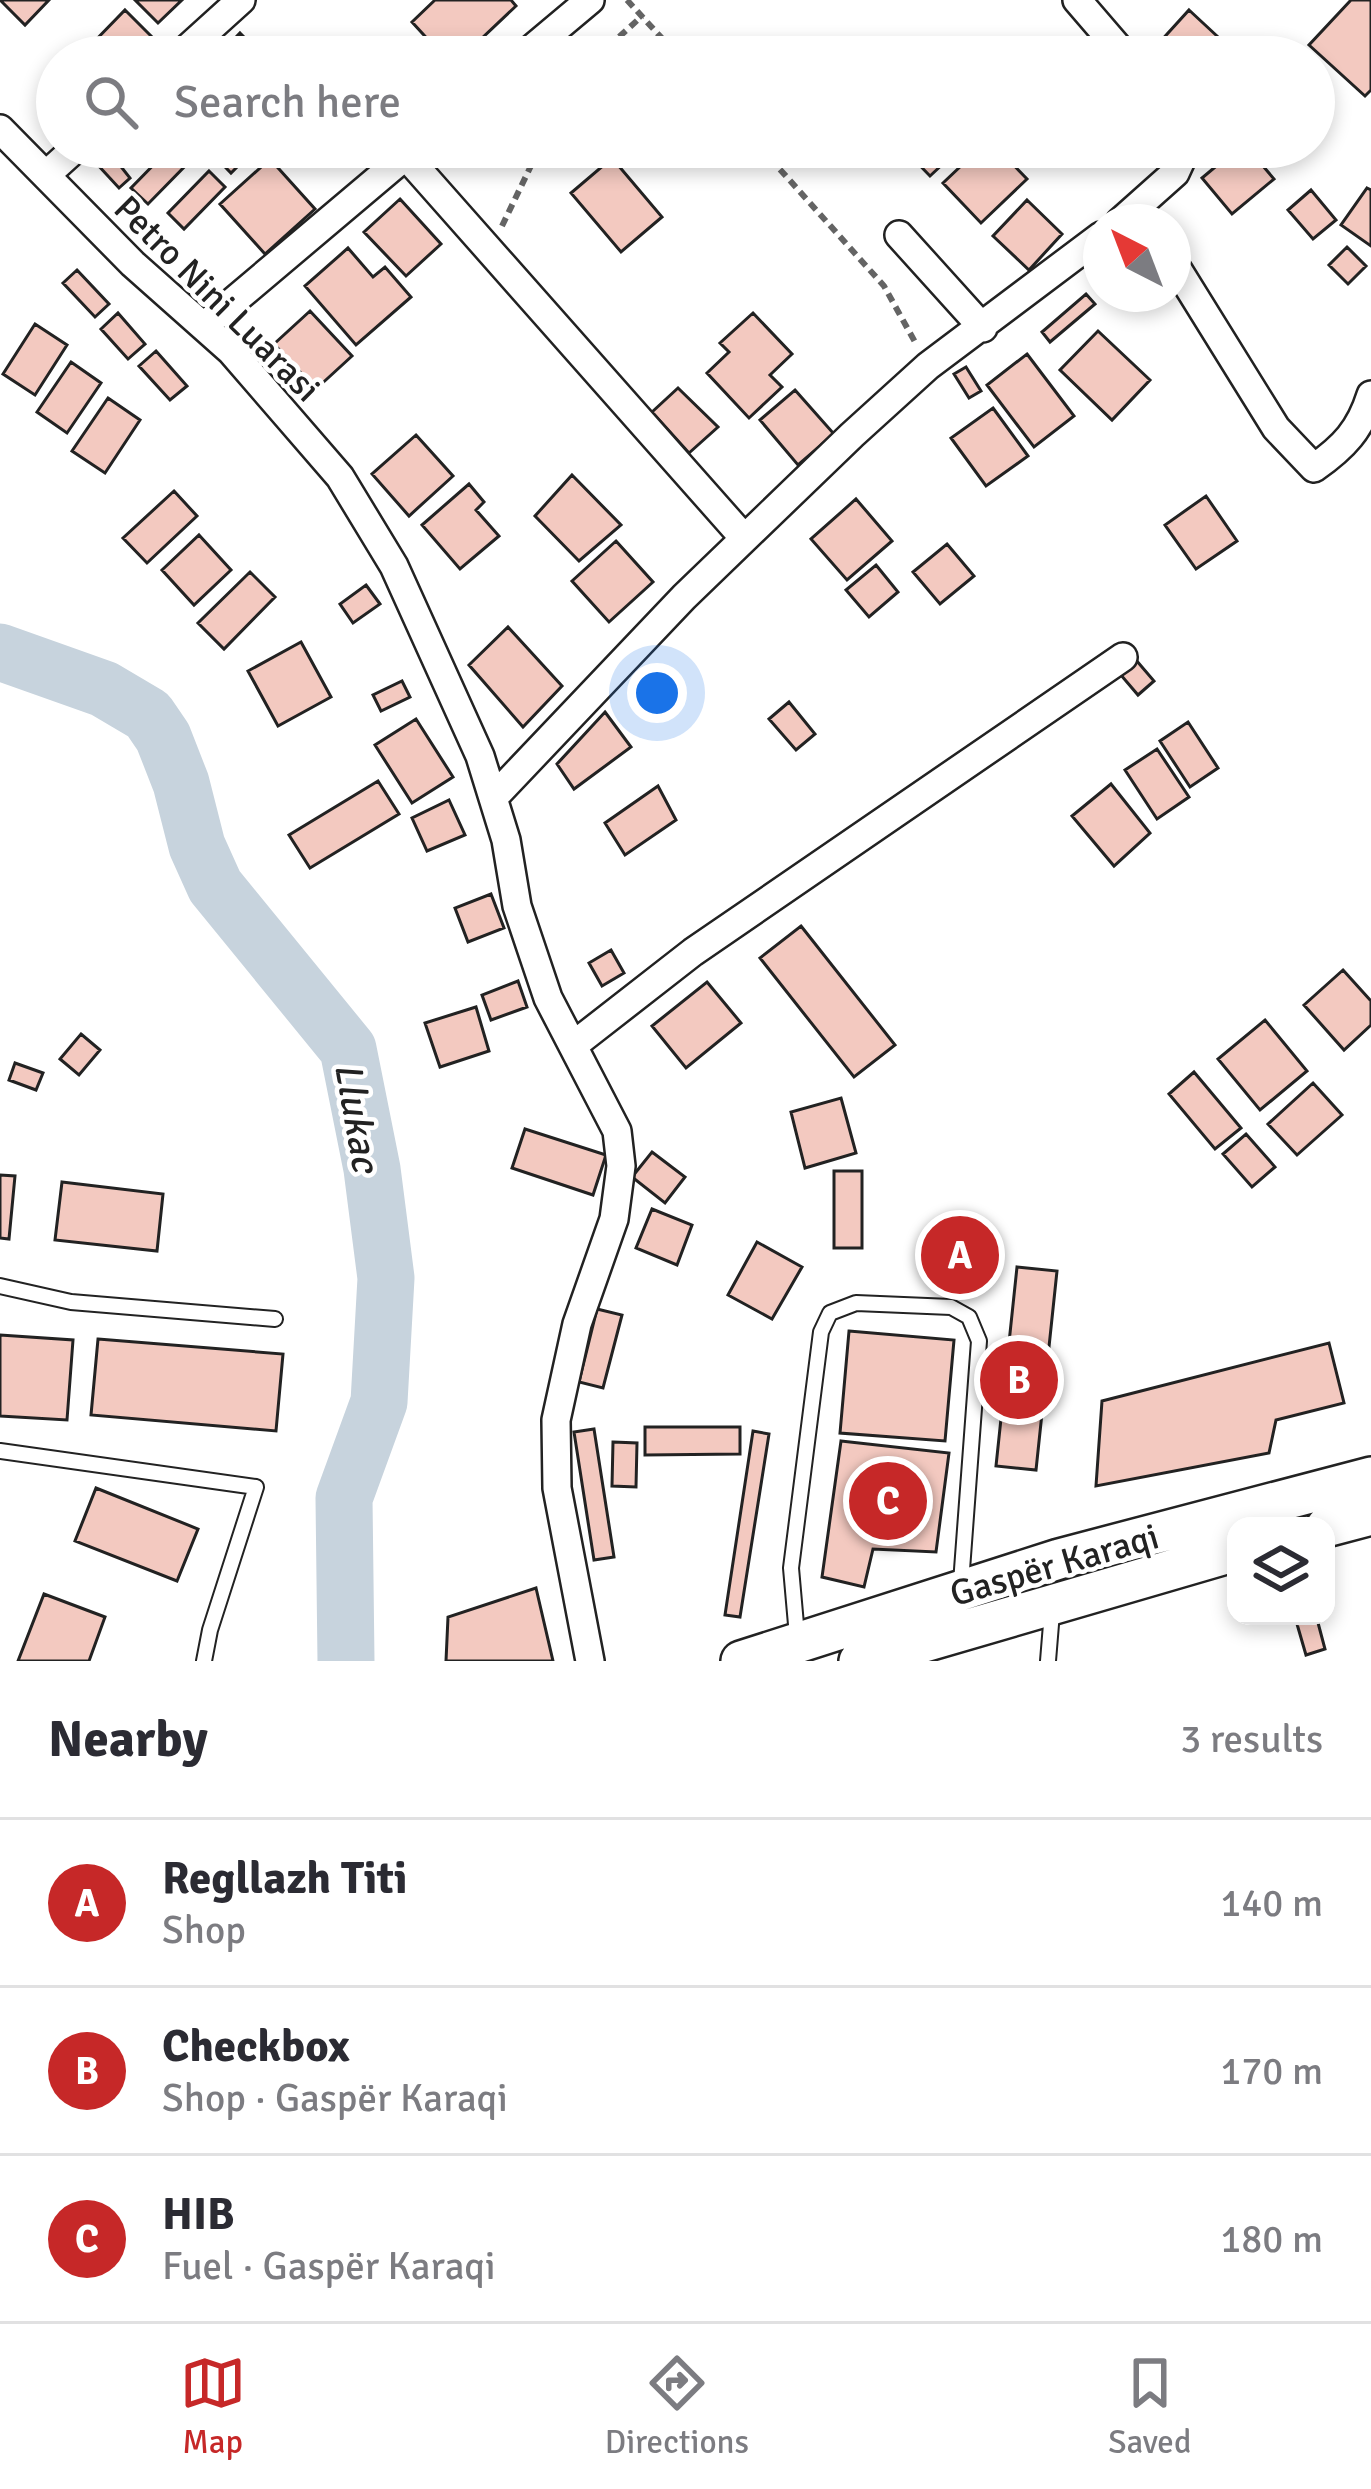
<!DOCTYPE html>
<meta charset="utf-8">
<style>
body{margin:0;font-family:Signika,sans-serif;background:#f7f7f7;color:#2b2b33}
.controls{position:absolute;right:36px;bottom:36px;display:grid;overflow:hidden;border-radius:24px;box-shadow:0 6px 18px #0003}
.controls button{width:108px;height:108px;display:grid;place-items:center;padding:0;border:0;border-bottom:3px solid #e1e1e2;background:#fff;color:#2b2b33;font:60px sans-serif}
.compass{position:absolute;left:1083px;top:204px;width:108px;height:108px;border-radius:50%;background:#fff;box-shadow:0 6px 18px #0003;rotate:318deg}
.you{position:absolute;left:657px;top:693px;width:42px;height:42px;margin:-30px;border:9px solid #fff;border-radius:50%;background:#1a73e8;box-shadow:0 0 0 18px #1a73e833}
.badge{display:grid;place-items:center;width:78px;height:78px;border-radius:50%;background:#c62828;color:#fff;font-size:39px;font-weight:700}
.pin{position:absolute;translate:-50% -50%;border:6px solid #fff;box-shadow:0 3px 12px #0006}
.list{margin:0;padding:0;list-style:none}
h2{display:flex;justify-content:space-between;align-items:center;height:156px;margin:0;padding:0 48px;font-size:51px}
h2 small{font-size:39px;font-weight:400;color:#7c7c81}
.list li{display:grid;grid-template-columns:78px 1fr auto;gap:36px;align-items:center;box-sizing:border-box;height:168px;padding:0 48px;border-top:3px solid #e1e1e2}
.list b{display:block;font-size:45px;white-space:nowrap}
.list p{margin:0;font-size:39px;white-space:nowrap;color:#7c7c81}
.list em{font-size:39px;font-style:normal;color:#7c7c81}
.icon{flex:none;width:66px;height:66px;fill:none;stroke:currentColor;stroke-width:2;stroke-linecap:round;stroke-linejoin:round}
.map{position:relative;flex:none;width:1371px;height:1661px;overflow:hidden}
.search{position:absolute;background:#fff;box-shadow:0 6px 18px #0003;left:36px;right:36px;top:36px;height:132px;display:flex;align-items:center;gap:30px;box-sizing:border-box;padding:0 42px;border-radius:66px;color:#7c7c81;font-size:45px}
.sheet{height:660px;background:#fff}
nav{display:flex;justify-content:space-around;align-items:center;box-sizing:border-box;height:168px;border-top:3px solid #e1e1e2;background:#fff;font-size:33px;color:#7c7c81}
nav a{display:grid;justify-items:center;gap:6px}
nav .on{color:#c62828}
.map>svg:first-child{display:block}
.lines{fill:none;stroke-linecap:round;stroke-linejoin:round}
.river{stroke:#c7d3dd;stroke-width:57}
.building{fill:#f3c9c0;stroke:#222;stroke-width:3}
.service-casing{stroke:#222;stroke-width:18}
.minor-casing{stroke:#222;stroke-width:32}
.secondary-casing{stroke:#222;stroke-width:44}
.path{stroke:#646464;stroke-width:6;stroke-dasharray:9 6;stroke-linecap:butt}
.service{stroke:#fff;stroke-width:14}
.minor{stroke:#fff;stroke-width:27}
.secondary{stroke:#fff;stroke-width:39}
.labels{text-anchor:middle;stroke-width:9;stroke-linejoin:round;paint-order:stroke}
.street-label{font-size:36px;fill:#222;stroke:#fff}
.water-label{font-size:39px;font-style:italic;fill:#222;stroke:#fff}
</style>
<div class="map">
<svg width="1371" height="1661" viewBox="0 0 1371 1661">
<rect width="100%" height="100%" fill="#fff"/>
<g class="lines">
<path class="river" d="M0,652L104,689L148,715L163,737L181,783L197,846L215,886L348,1049L372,1169L386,1278L379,1402L344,1498L346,1661"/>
</g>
<path class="building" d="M0,0H49L25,25Z
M135,0H182L158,23Z
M435,0H511L516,6L462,57H444L412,22Z
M1351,0H1371V90L1365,96L1309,45Z
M125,10L168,53L164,57H94L87,49Z
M1189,10L1231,49L1224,57H1173L1159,43Z
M240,33L264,57H217Z
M87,147H147L122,168L130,178L119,188L84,150Z
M171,147L189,162L148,204L131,188Z
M206,147H257L231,173Z
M902,147H961L930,176Z
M981,147H996L1027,179L981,223L943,183Z
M1239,147H1247L1274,179L1232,214L1202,178Z
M612,158L662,217L621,252L571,193Z
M270,159L315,209L265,254L220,204Z
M209,171L225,187L184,229L168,213Z
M1367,188L1371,190V246L1341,225Z
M1311,190L1336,220L1313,239L1288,210Z
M400,199L441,244L406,276L364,232Z
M1027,200L1062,234L1029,270L993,236Z
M1347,247L1366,266L1348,284L1329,265Z
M348,248L373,277L385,267L411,297L356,345L305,286Z
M77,270L109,304L95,317L63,283Z
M1086,294L1095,304L1050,342L1042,332Z
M310,311L352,356L316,389L274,344Z
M118,313L145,344L128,359L101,329Z
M753,313L792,354L770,375L782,387L749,418L707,373L729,352L720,343Z
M35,324L67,345L35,395L3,374Z
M1098,331L1150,380L1112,420L1060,370Z
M156,351L187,386L170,400L139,366Z
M1027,354L1074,416L1034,447L987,385Z
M71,362L101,383L67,433L37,412Z
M966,367L981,391L969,398L954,374Z
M678,388L718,427L689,453L652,412Z
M795,390L834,434L798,465L760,420Z
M108,398L140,420L105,473L72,451Z
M993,408L1028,456L986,486L951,438Z
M416,435L453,476L409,516L372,474Z
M572,475L621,525L579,561L535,516Z
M469,484L484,502L476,510L499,536L460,569L422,525Z
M174,491L197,516L147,563L123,538Z
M1206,496L1237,541L1196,569L1165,525Z
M856,499L892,541L847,580L811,539Z
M199,535L231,570L194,605L162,570Z
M616,541L653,582L609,622L572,581Z
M947,544L974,576L940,604L913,572Z
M876,565L898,592L869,617L846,590Z
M250,572L275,597L224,649L198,623Z
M366,585L380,604L353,623L340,604Z
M508,627L562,686L523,727L469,665Z
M301,642L331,697L278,726L248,671Z
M1136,660L1154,681L1138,695L1120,674Z
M402,681L410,697L381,711L373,695Z
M789,702L815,734L796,750L769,719Z
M605,712L631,747L574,789L557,764Z
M416,719L453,777L412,803L375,745Z
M1188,722L1218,768L1190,787L1160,741Z
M1157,749L1189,797L1157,819L1125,770Z
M378,781L399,814L310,868L289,835Z
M1111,784L1150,833L1114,866L1072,816Z
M658,786L676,820L625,855L605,823Z
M449,800L465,835L427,851L412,818Z
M491,894L504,928L468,942L455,908Z
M801,926L895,1045L854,1077L760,958Z
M611,950L624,973L602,986L589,963Z
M1343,970L1371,1001V1025L1344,1050L1304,1005Z
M518,981L527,1007L491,1020L482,995Z
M707,982L741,1023L686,1068L652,1026Z
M476,1007L489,1051L440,1067L425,1023Z
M1265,1020L1307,1071L1260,1110L1218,1059Z
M81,1034L100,1050L79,1075L60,1059Z
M15,1063L43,1073L36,1090L9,1080Z
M1194,1072L1241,1128L1215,1149L1169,1094Z
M1313,1083L1342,1115L1297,1155L1268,1124Z
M841,1098L856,1153L805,1168L791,1112Z
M525,1129L606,1155L593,1195L512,1168Z
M1246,1134L1275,1167L1252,1187L1223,1154Z
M652,1152L685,1177L665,1203L632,1177Z
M834,1171H862V1248H834Z
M0,1175L15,1176L9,1239L0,1238Z
M62,1182L163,1194L157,1251L55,1240Z
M652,1209L692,1225L677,1265L636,1248Z
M757,1242L802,1267L772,1319L728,1295Z
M1017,1267L1057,1271L1036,1470L996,1466Z
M597,1309L622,1315L603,1388L579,1382Z
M849,1331L954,1340L945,1441L840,1433Z
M0,1335L73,1340L67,1420L0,1416Z
M98,1339L283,1354L276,1431L91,1415Z
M1329,1343L1344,1403L1276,1420L1269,1453L1096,1486L1102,1401Z
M645,1427H740V1454L645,1455Z
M594,1429L614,1557L594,1560L574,1432Z
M753,1431L769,1434L740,1617L725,1615Z
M841,1441L949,1453L936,1552L873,1549L864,1587L822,1577Z
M613,1442L637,1443L636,1487L612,1486Z
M96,1488L198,1529L177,1581L75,1541Z
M536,1588L553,1661H446L448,1617Z
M44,1594L105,1617L89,1661H18Z
M1317,1619L1325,1649L1306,1655L1297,1624Z"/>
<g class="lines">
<g class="service-casing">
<path id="service" d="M0,1286L71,1302L275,1319
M0,1451L256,1487L210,1630L204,1661
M797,1636L791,1568L821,1332L830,1313L856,1303L951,1307L969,1317L979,1341L961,1583
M1048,1661L1052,1612"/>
</g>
<g class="minor-casing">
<path id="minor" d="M1077,0L1126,57
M178,57L241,0
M522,57L590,0
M0,129L133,264L231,351L340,477L394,566L480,756L506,840L517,906L548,998L617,1131L621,1166L614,1219L577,1324L556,1420L557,1488L590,1661
M406,156L744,538
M46,175L77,147
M1120,222L1175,173L1187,147
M899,235L983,328
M1173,262L1276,428L1314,468C1344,447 1360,430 1371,395
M204,326L416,147
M495,796L684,597L852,435L928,366L1101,236
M575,1044L693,952L1123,657"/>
</g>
<g class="secondary-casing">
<path id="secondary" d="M1326,1527L1371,1515
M741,1661L1059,1559L1371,1477
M859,1661L1236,1551"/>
</g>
<path class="path" d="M627,0L679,57
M597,57L642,16
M760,147L884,286L915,342
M502,226L540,147"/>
<use href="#service" class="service"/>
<use href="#minor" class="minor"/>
<use href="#secondary" class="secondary"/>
</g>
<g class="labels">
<g class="street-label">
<text transform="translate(218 298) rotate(45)" y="13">Petro Nini Luarasi</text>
<text transform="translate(1054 1564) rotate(-16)" y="13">Gaspër Karaqi</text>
</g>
<g class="water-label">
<text transform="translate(358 1117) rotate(80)" y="14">Llukac</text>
</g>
</g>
</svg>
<div class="controls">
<button><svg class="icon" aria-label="layers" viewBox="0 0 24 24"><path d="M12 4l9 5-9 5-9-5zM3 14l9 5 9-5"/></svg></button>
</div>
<svg class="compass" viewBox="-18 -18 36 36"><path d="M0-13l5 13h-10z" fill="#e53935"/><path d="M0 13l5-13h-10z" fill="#7c7c81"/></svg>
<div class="you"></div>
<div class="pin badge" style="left:960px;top:1255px">A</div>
<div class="pin badge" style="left:1019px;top:1380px">B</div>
<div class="pin badge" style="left:888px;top:1501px">C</div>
<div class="search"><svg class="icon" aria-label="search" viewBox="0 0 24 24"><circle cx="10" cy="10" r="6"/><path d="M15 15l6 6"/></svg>Search here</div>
</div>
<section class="sheet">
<h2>Nearby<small>3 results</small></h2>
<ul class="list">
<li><span class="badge">A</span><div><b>Regllazh Titi</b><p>Shop</p></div><em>140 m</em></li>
<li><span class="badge">B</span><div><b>Checkbox</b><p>Shop · Gaspër Karaqi</p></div><em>170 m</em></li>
<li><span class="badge">C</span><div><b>HIB</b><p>Fuel · Gaspër Karaqi</p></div><em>180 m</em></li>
</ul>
</section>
<nav>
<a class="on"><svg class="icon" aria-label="map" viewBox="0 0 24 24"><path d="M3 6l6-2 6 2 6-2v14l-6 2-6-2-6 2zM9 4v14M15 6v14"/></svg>Map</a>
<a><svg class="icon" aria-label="directions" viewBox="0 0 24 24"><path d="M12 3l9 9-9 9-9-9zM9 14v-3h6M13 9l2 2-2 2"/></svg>Directions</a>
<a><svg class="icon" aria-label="saved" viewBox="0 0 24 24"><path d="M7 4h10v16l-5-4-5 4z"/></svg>Saved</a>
</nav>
